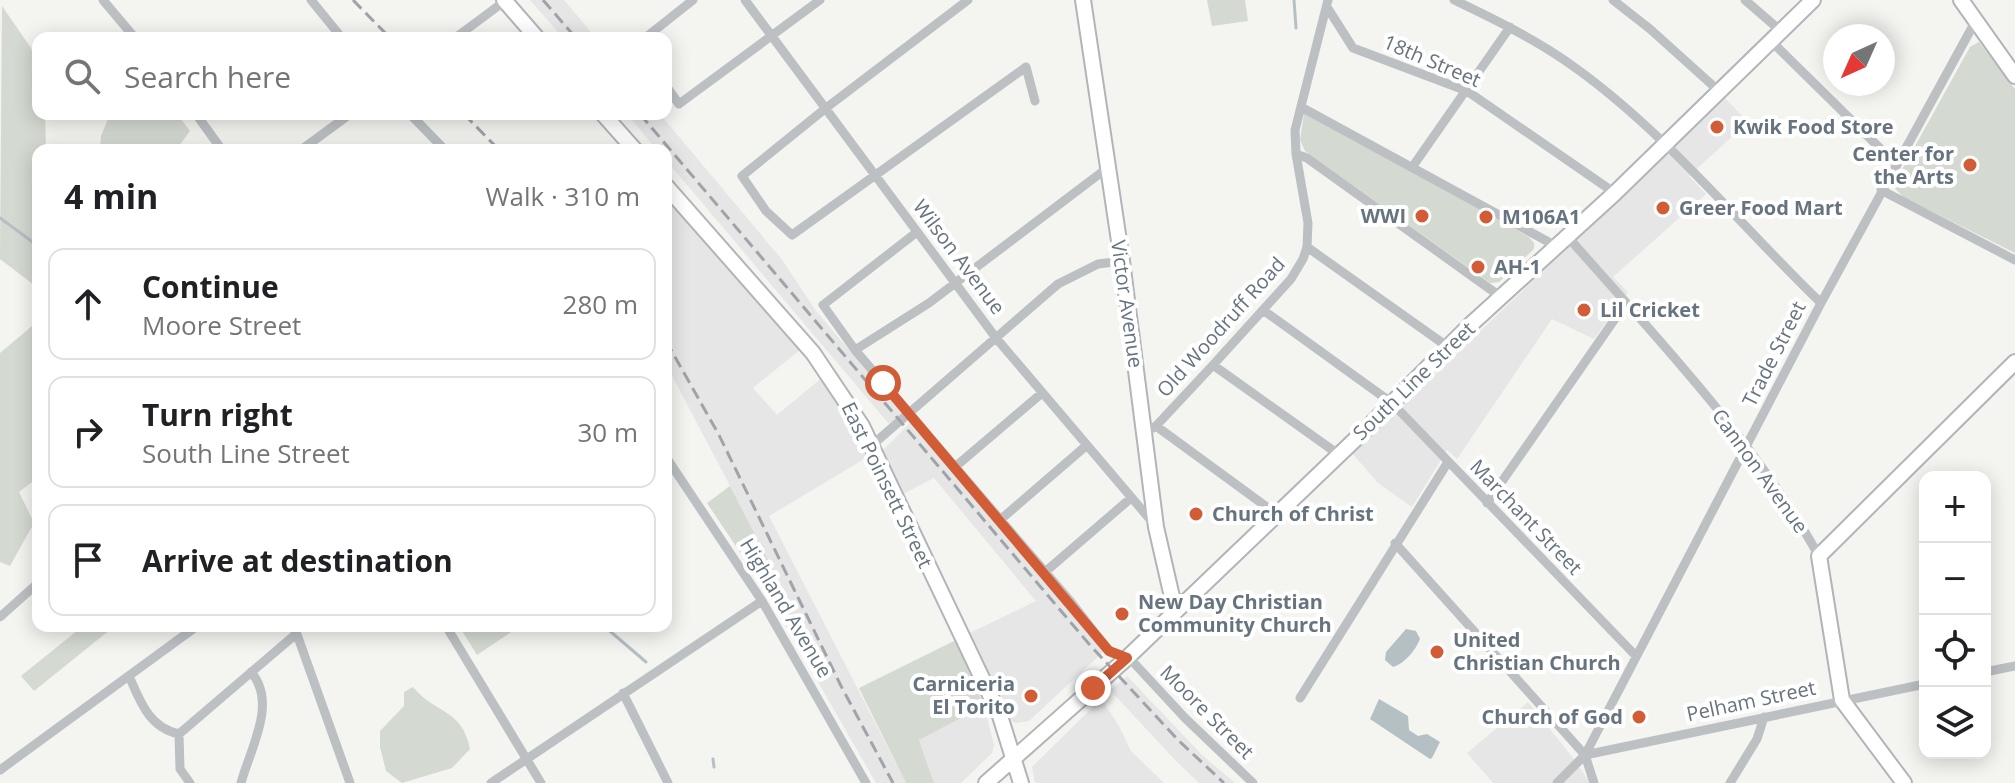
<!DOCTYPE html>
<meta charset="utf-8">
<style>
body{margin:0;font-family:"Open Sans",sans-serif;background:#f6f6f6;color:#202124}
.controls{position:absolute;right:24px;bottom:24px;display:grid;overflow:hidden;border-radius:16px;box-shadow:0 4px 20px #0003}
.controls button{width:72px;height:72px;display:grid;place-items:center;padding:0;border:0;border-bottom:2px solid #e0e0e0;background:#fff;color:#202124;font:40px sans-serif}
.compass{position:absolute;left:1823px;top:24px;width:72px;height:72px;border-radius:50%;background:#fff;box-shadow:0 4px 20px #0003;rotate:225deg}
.stop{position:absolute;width:24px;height:24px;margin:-18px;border:6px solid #d15c35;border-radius:50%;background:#fff}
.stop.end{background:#d15c35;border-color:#fff;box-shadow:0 2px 8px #0008}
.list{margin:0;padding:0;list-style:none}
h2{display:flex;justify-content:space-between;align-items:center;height:104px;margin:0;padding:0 32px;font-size:34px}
h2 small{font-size:26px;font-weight:400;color:#757577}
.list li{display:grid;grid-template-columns:52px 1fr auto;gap:24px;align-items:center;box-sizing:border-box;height:112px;margin:0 16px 16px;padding:0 16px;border:2px solid #e0e0e0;border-radius:16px}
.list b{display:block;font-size:30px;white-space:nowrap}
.list p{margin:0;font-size:26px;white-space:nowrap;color:#757577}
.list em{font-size:26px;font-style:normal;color:#757577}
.icon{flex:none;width:44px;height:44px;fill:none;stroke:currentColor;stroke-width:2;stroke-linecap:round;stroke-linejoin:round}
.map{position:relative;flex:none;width:2015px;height:783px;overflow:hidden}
.search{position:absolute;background:#fff;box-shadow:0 4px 20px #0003;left:32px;top:32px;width:640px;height:88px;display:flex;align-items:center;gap:20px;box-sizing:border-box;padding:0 28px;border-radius:16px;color:#757577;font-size:30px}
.panel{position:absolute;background:#fff;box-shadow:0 4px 20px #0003;left:32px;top:144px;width:640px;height:488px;border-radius:16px}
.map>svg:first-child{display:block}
.built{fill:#e5e6e5}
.green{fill:#d4d9d1}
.water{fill:#b5c0c4}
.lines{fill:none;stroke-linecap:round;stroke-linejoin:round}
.stream{stroke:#b5c0c4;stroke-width:3}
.secondary-casing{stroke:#b1b5b9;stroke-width:18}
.street{stroke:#bcc0c3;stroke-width:9}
.secondary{stroke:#fff;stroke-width:14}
.rail{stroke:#9ea4a8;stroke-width:3;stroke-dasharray:12 6;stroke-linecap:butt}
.route{stroke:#d15c35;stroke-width:10}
.poi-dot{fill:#d15c35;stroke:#fff;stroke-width:3}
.labels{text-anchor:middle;stroke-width:8;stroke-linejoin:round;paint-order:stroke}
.street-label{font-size:20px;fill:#66747f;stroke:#fff}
.poi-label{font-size:20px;font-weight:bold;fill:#66747f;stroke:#fff;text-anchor:start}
</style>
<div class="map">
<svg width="2015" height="783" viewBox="0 0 2015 783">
<rect width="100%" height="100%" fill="#f4f4f1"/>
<path class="built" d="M530,0H564L596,38H563Z
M1725,98L1748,122L1689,176L1706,194L1613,277L1628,292L1594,339L1552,319L1457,459L1447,450L1412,507L1378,483L1352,453Z
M627,114H660L783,261L816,311L903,413L889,424L666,160V150H657Z
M675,203L801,349L753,388L777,415L824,376L871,455L769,516L906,783H876L766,591L772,566L666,364V211Z
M911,422L1104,651L1029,721L1016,723L1008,719L968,634L1036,601L934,478L903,494L883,450Z
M1127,676L1202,755L1235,783H1199L1175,760L1110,690Z
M1101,699L1119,726L1131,751L1164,783H1035L1032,767Z
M1528,702L1574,759L1590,783H1493L1467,753Z
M984,706L994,745L992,753L961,783H934L919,740Z"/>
<path class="green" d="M1207,0H1245L1248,21L1212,26Z
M2,6L31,48L38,68V114H45L46,150H38V288L0,259Z
M1979,42L2015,89V253L1903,197L1893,186L1970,47Z
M1308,113L1529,237L1534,243V249L1499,282L1490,283L1305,151L1300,140L1304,114Z
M110,114H177L190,131L176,150H100L101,136Z
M38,321V484L32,482L19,492L34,523L10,566L0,562V353Z
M730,486L772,567L766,591L707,503Z
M83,626H109L111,629L34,691L21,676Z
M459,626H520L477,655Z
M956,640L984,706L919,740L934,783H906L859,688Z
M413,687C436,715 462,708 470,749L452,768L402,783L386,771L380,747V731L404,706V692Z"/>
<path class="water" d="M1406,629L1416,631L1420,639C1415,651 1405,663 1393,667L1385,660L1386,652Z
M1379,699L1408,716L1409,730L1418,736L1427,734L1440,742L1432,758L1430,759L1370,719Z"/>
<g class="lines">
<path class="stream" d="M1294,0L1296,28
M0,218L38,246
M604,626L646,662
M713,759L714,767"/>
<g class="secondary-casing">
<path id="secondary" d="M504,0L537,38
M1083,0L1122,261L1156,527L1172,597L1180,605
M1961,0L2015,76
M603,114L635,150
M666,186L813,353L862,426L1000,716L1021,783
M986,783L1127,658L1363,432L1468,327L1615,193L1813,0
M1904,783L1842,700L1819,556L2015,362"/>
</g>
<path class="street" d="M103,0L135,38
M311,0L342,38
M745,0L996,338L1154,524
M968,0L826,108L742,176L766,211L792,235L1026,67L1035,101
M1454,0C1496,20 1539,41 1577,69C1668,135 1740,225 1821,303
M1613,0L1650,29L1720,92
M1745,0L1782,32
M1327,7L1353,48L1467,91L1615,193
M455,38L505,1
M645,38L693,0
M1772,42L1897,165
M666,86L679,104L820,0
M1301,107L1556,246
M196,114L222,150
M410,114L445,150
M301,150L350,114
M1296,154L1307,158L1501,297
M1413,166L1510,27
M1881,190L2015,260
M917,232L823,305L855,350L1071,602L1109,651L1134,663L1185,718L1253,783
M1567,236C1656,337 1752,437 1819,556
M1307,247L1448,347
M1263,310L1392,403L1635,655
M855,350L929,303L1102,172H1110
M1213,365L1338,454
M1156,426L1275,513
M1144,433L1156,426L1213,365L1291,279L1303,259L1307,247L1308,223L1296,154L1295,130L1328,0
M871,446L1058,284L1098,264L1122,261
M666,457L762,601L866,783
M955,467L1042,393
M1487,503L1626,303
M1000,520L1087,445
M1395,543L1585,755L1594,783
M1045,572L1131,498
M0,617L38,583
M294,626L350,783
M446,626L541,783
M1985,672L2015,666
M129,676C140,701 149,728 179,734L296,634
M623,693L668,783
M1300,698L1448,462
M179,734L180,769L190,783
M1585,755L1925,684
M0,770L197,626
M241,783C250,749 278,703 251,672
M491,783L762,601
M1557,783L1585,755L1821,303L1975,22
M1730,783L1757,739L1764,717"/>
<use href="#secondary" class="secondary"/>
<path class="rail" d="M353,0L390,38
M543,0L576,38
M464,114L499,150
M640,114L1089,644L1179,741L1224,783
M666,341L719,435L841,686L893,783"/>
</g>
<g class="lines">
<path class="route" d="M883,383L1109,651L1127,658L1093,688"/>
</g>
<g class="poi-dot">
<circle cx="1717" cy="127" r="8"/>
<circle cx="1970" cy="165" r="8"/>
<circle cx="1663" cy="208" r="8"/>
<circle cx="1422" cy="216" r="8"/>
<circle cx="1486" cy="217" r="8"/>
<circle cx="1478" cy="267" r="8"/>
<circle cx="1584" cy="310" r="8"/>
<circle cx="1196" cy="514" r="8"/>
<circle cx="1122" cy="614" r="8"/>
<circle cx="1437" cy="652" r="8"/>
<circle cx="1031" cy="696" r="8"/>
<circle cx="1639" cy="717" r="8"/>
</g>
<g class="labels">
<g class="street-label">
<text transform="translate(1432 61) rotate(23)" y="7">18th Street</text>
<text transform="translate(959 257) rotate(53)" y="7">Wilson Avenue</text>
<text transform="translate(1127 304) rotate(82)" y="7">Victor Avenue</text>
<text transform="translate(1221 327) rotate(-48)" y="7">Old Woodruff Road</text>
<text transform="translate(1774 354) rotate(-63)" y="7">Trade Street</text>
<text transform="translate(1414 381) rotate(-44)" y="7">South Line Street</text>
<text transform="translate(1760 471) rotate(54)" y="7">Cannon Avenue</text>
<text transform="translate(887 485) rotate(64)" y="7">East Poinsett Street</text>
<text transform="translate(1526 517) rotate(46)" y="7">Marchant Street</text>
<text transform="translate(786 608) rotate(59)" y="7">Highland Avenue</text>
<text transform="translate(1751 701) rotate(-12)" y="7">Pelham Street</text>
<text transform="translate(1207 712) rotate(45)" y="7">Moore Street</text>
</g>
<g class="poi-label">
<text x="1733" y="134">Kwik Food Store</text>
<text x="1954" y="161" text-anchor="end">Center for<tspan x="1954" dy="23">the Arts</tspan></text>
<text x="1679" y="215">Greer Food Mart</text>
<text x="1406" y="223" text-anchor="end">WWI</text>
<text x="1502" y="224">M106A1</text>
<text x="1494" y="274">AH-1</text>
<text x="1600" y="317">Lil Cricket</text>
<text x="1212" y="521">Church of Christ</text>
<text x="1138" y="609">New Day Christian<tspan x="1138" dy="23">Community Church</tspan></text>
<text x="1453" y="647">United<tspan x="1453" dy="23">Christian Church</tspan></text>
<text x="1015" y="691" text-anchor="end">Carniceria<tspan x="1015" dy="23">El Torito</tspan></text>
<text x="1623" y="724" text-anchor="end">Church of God</text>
</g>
</g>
</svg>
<div class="controls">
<button>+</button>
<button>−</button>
<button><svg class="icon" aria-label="locate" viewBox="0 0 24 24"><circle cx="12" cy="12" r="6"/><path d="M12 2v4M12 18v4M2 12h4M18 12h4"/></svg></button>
<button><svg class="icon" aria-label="layers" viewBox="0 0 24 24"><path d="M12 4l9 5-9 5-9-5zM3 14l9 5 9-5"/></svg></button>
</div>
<svg class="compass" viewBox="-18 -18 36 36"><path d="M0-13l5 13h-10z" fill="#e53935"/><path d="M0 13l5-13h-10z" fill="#757577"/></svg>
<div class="stop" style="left:883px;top:383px"></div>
<div class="stop end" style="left:1093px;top:688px"></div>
<div class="search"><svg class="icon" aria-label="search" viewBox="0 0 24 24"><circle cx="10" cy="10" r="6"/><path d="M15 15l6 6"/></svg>Search here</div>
<section class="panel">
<h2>4 min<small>Walk · 310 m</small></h2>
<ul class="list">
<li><svg class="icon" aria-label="ahead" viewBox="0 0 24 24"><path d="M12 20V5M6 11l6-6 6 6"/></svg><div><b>Continue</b><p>Moore Street</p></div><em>280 m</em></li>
<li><svg class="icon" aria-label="right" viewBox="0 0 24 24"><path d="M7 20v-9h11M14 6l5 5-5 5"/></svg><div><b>Turn right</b><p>South Line Street</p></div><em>30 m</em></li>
<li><svg class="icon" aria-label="arrive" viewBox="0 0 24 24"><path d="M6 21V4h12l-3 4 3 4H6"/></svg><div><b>Arrive at destination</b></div></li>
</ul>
</section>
</div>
